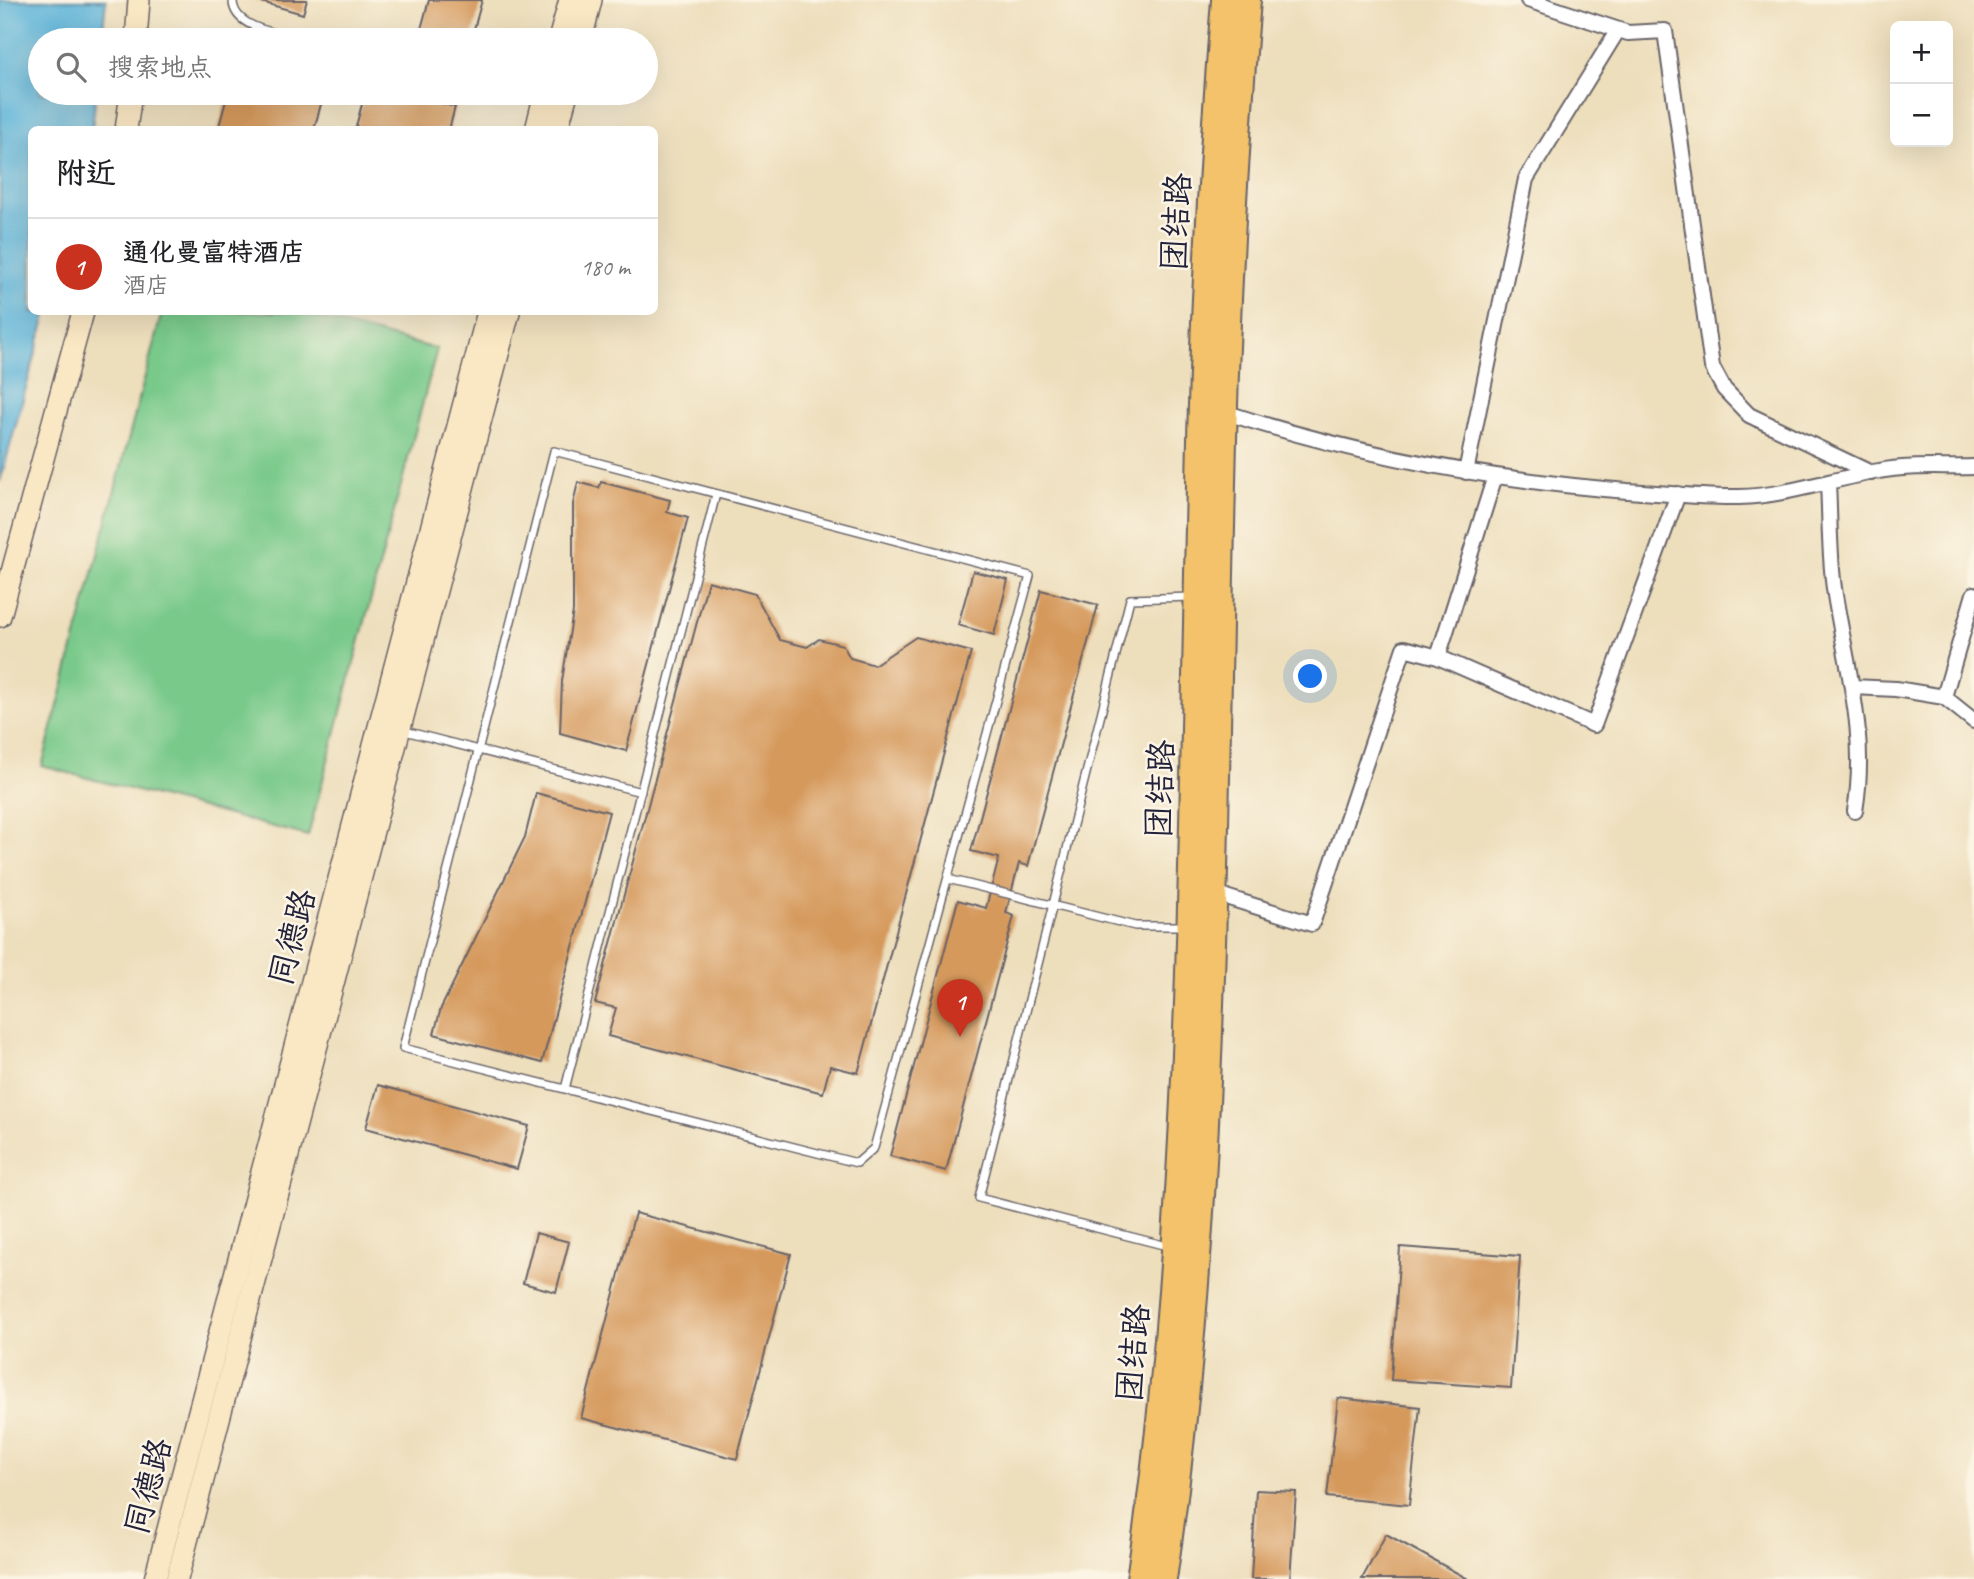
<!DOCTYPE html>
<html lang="zh">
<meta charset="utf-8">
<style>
body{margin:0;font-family:Caveat,"LXGW WenKai TC",sans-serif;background:#f2f2f2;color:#202124}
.controls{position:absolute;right:21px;top:21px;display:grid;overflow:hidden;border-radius:10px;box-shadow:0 7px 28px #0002}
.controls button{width:63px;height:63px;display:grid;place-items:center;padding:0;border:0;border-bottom:2px solid #e0e0e0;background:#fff;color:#202124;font:35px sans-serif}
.you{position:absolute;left:1311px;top:677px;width:24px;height:24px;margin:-18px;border:5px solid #fff;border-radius:50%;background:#1a73e8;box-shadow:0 0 0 10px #1a73e833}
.badge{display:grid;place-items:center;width:46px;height:46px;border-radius:50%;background:#c8321e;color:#fff;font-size:23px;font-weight:700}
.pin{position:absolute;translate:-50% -58px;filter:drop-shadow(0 2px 4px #0008)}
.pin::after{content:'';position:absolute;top:37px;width:24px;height:21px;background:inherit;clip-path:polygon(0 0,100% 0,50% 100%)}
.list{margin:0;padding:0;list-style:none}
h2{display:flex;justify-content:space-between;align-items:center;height:91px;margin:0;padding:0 28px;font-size:30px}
h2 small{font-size:23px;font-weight:400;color:#757577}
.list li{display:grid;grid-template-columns:46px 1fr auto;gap:21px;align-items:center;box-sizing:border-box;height:98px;padding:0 28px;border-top:2px solid #e0e0e0}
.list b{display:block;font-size:26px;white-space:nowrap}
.list p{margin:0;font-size:23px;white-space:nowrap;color:#757577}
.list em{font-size:23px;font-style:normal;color:#757577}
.icon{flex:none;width:38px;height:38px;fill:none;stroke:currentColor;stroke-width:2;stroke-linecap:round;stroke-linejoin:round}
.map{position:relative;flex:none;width:1974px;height:1579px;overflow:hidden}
.search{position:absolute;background:#fff;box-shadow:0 7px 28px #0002;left:28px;top:28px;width:630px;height:77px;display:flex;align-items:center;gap:18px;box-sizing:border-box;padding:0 24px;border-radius:38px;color:#757577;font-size:26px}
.panel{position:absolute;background:#fff;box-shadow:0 7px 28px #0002;left:28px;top:126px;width:630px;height:189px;border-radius:10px}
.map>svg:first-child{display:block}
.green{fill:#78c98a;stroke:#4d7662;stroke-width:2}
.water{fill:#5db4d9;stroke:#406b8a;stroke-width:2}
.building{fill:#d5995c}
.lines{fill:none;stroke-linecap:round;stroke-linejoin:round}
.lane-casing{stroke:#696468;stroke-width:10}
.street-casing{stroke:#696468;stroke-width:18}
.secondary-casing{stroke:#696468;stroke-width:24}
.highway-casing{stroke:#696468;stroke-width:30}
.lane{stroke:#fff;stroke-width:7}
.street{stroke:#fff;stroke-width:14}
.secondary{stroke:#fae7c3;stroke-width:21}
.highway{stroke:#f3c26a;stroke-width:26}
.labels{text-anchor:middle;stroke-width:5;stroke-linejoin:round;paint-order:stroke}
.street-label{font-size:33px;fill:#22223b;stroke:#fcf5e5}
</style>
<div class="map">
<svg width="1974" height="1579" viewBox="0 0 1974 1579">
<rect width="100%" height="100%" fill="#fcf5e5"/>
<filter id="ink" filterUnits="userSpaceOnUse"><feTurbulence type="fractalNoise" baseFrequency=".0143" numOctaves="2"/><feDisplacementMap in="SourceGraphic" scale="14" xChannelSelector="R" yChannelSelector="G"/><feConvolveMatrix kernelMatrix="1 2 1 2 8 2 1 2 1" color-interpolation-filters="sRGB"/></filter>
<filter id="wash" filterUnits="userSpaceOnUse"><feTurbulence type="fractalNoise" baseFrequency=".00686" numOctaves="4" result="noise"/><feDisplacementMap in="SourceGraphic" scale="28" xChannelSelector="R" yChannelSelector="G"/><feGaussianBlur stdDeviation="1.57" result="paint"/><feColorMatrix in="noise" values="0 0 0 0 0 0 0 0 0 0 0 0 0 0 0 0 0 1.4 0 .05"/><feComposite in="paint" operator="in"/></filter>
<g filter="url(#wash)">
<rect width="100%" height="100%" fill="#eddebc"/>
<path class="green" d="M162,312H297L437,349L308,836L42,766Z"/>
<path class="water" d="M0,0H106L102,40H40V93H96L92,129L32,130V312H47L0,482Z"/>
<g id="blocks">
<path class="building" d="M254,0H307L303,14Z
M429,0H482L471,40H418Z
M228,93H324L314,130H218Z
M365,93H405L455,107L449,130H355Z
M578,482L599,488L601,482L670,500L667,512L688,518L626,751L560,733L562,681L573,611V504Z
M973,571L1008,580L994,635L958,625Z
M708,581L755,594L780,640L807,647L819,639L843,645L850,658L874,665L916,637L971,652L858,1073L830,1066L823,1093L608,1036L616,1008L595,1003Z
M1041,590L1098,605L1028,866L1019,863L1006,913L1014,916L946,1171L890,1156L958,900L986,908L999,858L971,851Z
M536,793L609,812L542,1063L434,1034L441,1008L525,837Z
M378,1085L529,1126L517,1169L366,1128Z
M635,1213L791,1254L737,1459L581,1418Z
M536,1233L569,1242L556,1292L523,1283Z
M1400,1247L1520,1256L1511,1388L1391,1380Z
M1338,1398L1420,1407L1409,1505L1327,1497Z
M1256,1490L1296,1492L1290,1579H1251Z
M1386,1534L1468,1579H1362Z"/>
</g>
</g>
<g filter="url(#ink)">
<use href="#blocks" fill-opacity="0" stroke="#696468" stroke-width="2"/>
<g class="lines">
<g class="lane-casing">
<path id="lane" d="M233,0C232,30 284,34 307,40
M507,93L539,101
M554,451L1030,576L874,1148L857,1163L403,1048Z
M401,730L641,792
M948,879L1135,926H1186
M565,1089L716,494
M1171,1247L979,1198L1130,599L1191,597"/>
</g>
<g class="street-casing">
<path id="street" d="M1528,0L1628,33L1665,31L1712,367L1724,389L1749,415L1871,473
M1224,412C1355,455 1490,480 1628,491C1664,493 1702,498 1739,497C1786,496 1832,479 1879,471C1909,465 1943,468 1974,467
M1466,472L1526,179L1618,30
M1828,483C1830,520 1829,559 1835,595C1847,670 1868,734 1855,811
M1438,657L1495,476
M1852,687L1896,689L1944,697L1974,721
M1944,697L1974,594
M1213,893L1312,924L1404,648L1438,657L1594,725L1678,494"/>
</g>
<g class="secondary-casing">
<path id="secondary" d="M136,40L139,0
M559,40L570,0
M581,40L591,0
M126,130L131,93
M536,130L545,93
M557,130L567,93
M0,616L83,312
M155,1579L488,312
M177,1579L509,312"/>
</g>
<g class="highway-casing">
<path id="highway" d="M1140,1579C1194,1216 1191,850 1200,484C1203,323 1212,161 1225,0
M1163,1579C1216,1216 1213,850 1222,484C1225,323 1234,161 1247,0"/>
</g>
<use href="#lane" class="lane"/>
<use href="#street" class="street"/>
<use href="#secondary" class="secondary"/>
<use href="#highway" class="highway"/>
</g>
</g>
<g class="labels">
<g class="street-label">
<text transform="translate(1175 222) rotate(-87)" y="12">团结路</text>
<text transform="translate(1159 789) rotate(-88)" y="12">团结路</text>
<text transform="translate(291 937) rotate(-75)" y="12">同德路</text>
<text transform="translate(1132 1353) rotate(-85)" y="12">团结路</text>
<text transform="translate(147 1486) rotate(-75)" y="12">同德路</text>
</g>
</g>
</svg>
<div class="controls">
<button>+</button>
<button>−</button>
</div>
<div class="you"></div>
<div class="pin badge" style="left:960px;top:1037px">1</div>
<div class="search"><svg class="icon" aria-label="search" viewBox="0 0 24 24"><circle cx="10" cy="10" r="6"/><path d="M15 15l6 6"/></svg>搜索地点</div>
<section class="panel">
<h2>附近<small></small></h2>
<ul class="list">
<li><span class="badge">1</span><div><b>通化曼富特酒店</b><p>酒店</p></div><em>180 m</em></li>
</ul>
</section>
</div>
